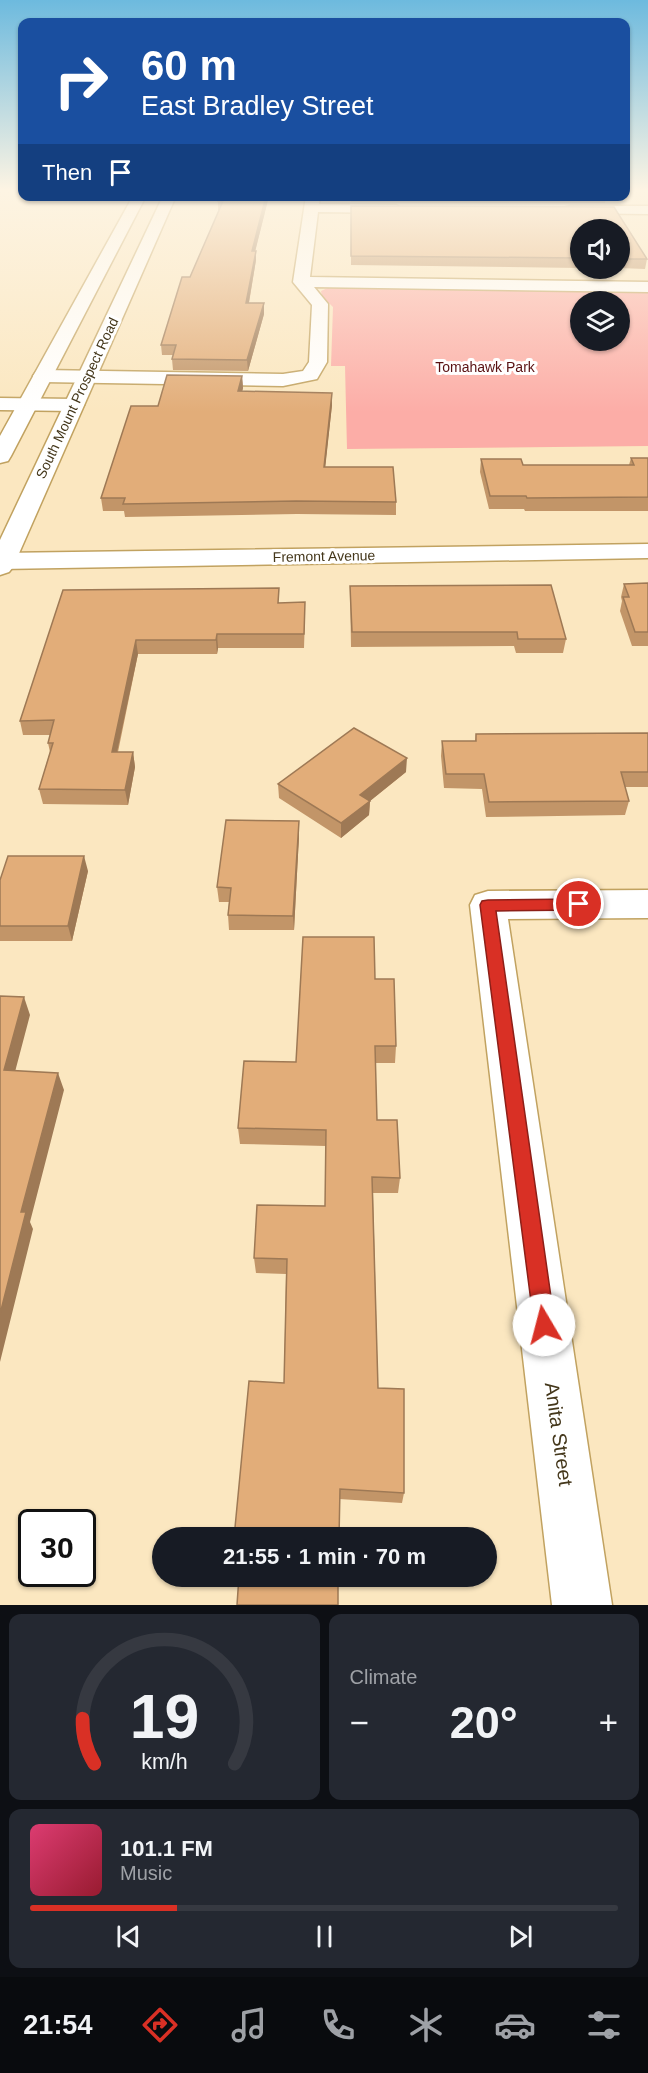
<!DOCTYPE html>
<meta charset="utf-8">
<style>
:root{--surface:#171b24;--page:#242831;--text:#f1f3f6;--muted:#9ea1a6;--line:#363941;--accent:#d93025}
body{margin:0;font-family:Helvetica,sans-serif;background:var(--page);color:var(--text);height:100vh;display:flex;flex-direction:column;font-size:22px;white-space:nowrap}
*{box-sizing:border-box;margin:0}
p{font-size:20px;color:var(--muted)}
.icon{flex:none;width:33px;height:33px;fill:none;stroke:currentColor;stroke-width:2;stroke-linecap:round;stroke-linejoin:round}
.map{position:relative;height:1605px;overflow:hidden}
.side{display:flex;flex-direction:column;gap:9px;padding:9px;background:#0d0f14;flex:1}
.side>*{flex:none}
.hud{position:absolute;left:18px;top:18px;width:612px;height:183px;border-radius:12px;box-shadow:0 2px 4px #0004;background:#1a4fa0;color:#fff;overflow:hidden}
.buttons{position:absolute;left:570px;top:219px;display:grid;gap:12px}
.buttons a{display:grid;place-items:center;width:60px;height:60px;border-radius:50%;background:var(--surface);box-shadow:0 2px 4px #0004;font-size:30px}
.speed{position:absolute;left:18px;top:1509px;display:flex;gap:12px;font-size:30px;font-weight:700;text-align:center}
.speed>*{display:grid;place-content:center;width:78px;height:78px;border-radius:50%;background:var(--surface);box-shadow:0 2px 4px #0004;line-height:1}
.speed .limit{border:3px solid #111;border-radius:9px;background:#fff;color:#111}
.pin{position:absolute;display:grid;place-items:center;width:51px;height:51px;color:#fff;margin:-26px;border:3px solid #fff;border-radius:50%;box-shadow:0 2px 6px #0007}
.me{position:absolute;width:66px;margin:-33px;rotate:352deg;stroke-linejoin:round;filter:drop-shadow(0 0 4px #0008)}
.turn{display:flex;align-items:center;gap:21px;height:126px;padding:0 24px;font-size:27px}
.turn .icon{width:78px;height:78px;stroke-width:2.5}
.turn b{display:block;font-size:42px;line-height:51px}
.then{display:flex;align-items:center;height:57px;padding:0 24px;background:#0003;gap:12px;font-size:22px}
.big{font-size:45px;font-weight:800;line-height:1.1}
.side .tile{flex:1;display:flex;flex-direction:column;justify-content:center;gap:9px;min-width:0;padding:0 21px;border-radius:12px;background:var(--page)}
.side .dial{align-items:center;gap:0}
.dial svg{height:156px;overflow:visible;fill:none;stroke:var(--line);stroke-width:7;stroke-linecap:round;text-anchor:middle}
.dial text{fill:var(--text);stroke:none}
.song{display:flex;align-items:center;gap:18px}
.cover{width:72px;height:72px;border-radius:9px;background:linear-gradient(135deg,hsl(340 70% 55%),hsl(350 70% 35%))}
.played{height:6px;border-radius:3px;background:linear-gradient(90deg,var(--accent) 25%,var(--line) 25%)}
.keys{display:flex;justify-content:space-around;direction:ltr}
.heat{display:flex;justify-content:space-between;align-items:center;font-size:33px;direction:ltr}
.side .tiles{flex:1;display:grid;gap:9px;grid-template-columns:1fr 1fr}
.tile:last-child{grid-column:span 2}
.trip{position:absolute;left:152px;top:1527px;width:345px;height:60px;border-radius:30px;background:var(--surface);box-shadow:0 2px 4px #0004;font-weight:800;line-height:60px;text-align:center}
.dock{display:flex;height:96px;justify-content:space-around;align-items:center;background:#090b0e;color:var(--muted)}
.dock .icon{width:42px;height:42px}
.dock .current{color:var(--accent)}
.dock b{font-size:27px;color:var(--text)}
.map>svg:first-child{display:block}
</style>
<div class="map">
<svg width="648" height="1605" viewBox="0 0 648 1605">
<rect width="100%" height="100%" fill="#fbe7c0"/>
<path fill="#fcada7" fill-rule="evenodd" d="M343 286 648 289V446L347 449 345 366H331L333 307 322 296 321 291 330 287ZM580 302H620V340H580Z"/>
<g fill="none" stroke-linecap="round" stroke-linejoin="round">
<defs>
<path id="minor" d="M306 196H320L319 204 396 205 403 209 396 213 318 212 310 277 648 282V292L314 287 328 304 327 362 317 379 283 386 43 382 36 380 33 376 36 372 43 370 283 374 303 371 309 362 312 305 293 282Z
M571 206H648V214L566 213 564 210 566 207Z
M0 398 74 399 81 401 84 405 81 409 74 411 0 410Z
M648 544V558L0 569V553Z
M648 890V918L508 919 612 1605H552L470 905 475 895 488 891Z"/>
<path id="major" d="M133 196H146L11 456 8 461 0 463V436Z
M163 196H176L13 567 9 572 0 575V540Z"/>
</defs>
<use href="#minor" stroke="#c1a260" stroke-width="3"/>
<use href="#major" stroke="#c1a260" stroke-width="3"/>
<use href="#minor" fill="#fff" fill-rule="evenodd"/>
<use href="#major" fill="#fff" fill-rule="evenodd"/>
</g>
<path fill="#c29568" d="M217 196H269L255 251 256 260 249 303H264V314L248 371 173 370 172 359 173 355H162L161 345 219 210H218V201L219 198H217Z
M351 196H606V197L605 203 351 202Z
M351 206 614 207 647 259 645 269 620 268V230H580V268L351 265Z
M242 376 243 388 242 392 332 405 325 467 396 502V515L297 514 125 517 124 511H103L101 498 158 406Z
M631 458H648V511H525L524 509H489L480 472 481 459 523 465H629Z
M648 583V646H632L620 611 622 601 621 597 624 584Z
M350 586 566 639 563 653H516L514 646 351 647Z
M63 590 305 616 304 648H218L217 654H138L118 752H133L135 767 128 805 43 804 39 789 50 752 48 743 50 735H23L20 721Z
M648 733V787H625L629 801 625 815 486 817 482 789 444 788 441 756 442 741H475L476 734Z
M406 772 370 801 369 815 341 838 279 798 278 784Z
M299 821V836L294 930H229L228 915 229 902H219L217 887Z
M88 871 72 941H0V880Z
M375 979 396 1046 395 1063H375L377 1120 400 1178 398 1193H373L378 1388 404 1493 402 1503 339 1499 284 1383 286 1274 256 1273 254 1258 325 1206 326 1146 240 1144 238 1128 296 1062Z"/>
<path fill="#9e7955" d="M266 196H269L253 260 252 251Z
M256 251V260L247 313 246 303Z
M264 303V314L248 371 247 360Z
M242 376 243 388 239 403 238 391Z
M332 393V405L324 479V467Z
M217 634 218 648 217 654 216 640Z
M136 640 138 654 114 766 112 752Z
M133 752 135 767 128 805 125 790Z
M407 758 406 772 370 801 369 815 341 838V823L360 795Z
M299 821V836L294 930 293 916Z
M84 856 88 871 72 941 68 926Z
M24 997 30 1015 11 1087 4 1070Z
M58 1073 64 1090 30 1222 33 1229 0 1362V1314L21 1212Z"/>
<path fill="#e2ad79" stroke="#9e7955" stroke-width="1.5" d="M220 196H266L252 251H256L246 303H264L247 360 172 359 176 345H161L182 277H190L223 201H218Z
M531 196H606V197Z
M351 206 614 207 647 259H620V230H580V258L351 256Z
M167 375 242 376 238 391 332 393 324 467H393L396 502 296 501 123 504 125 498H101L131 406H158Z
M631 458H648V497L527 498 526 496H490L481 459H521L523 465H634Z
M648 583V632H635L623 597H629L624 584Z
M551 585 566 639H518L517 632H352L350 586Z
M279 588 278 603 305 602 304 634H217L216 640H136L112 752H133L125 790 39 789 53 743H48L54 720 20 721 63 590Z
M354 728 407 758 360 795 370 801 341 823 278 784Z
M648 733V772H621L629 801 489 802 484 774H446L442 741H476V734Z
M226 820 299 821 293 916 228 915 231 888 217 887Z
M8 856H84L68 926H0V880Z
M303 937H374L375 979H394L396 1046H375L377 1120H397L400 1178 372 1177 378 1388 404 1389V1493L340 1489 339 1538H234L249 1381 284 1383 287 1259 254 1258 257 1205 325 1206 326 1130 238 1128 244 1061 296 1062Z
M0 996 24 997 4 1070 58 1073 21 1212H26L0 1314Z
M239 1576H338V1605H237Z"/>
<linearGradient id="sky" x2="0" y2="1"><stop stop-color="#6dbade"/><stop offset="0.46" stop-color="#fdf4e3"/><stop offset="1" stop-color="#fdf4e3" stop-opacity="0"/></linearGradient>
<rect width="648" height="412" fill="url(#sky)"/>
<path fill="#d93025" stroke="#8d1f18" stroke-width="1.5" d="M579 899 585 900 587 904 585 909 579 910 496 911 555 1325 552 1332 544 1335 537 1332 534 1325 480 905 482 901 488 900Z"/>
<g text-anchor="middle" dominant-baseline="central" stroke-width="6" stroke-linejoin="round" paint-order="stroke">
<g font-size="14" fill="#591112" stroke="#fff">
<text x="485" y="367">Tomahawk Park</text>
</g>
<g font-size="14" fill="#44371b" stroke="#fff">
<text transform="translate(77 398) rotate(-65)">South Mount Prospect Road</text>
<text transform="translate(324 556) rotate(-1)">Fremont Avenue</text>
</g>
<g font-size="20" fill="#44371b" stroke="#fff">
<text transform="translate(559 1434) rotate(82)">Anita Street</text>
</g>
</g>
</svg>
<div class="buttons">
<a><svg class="icon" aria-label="sound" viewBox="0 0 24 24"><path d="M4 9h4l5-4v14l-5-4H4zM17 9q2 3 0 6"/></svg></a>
<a><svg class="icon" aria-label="layers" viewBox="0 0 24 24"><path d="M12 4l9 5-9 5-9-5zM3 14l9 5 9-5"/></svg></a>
</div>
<div class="speed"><div class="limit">30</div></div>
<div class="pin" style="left:579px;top:904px;background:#d93025"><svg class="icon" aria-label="arrive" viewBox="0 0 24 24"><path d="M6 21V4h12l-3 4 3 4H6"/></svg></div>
<svg class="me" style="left:544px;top:1325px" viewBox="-20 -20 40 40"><circle r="19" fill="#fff"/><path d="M0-13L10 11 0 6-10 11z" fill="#d93025"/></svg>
<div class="trip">21:55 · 1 min · 70 m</div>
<div class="hud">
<div class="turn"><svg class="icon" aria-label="right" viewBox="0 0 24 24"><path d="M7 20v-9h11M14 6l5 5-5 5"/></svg><div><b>60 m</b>East Bradley Street</div></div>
<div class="then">Then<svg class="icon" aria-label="arrive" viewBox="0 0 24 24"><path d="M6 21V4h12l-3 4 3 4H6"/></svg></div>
</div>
</div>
<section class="side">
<div class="tiles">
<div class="tile dial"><svg viewBox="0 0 100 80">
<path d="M14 69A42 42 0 1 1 86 69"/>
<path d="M14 69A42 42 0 0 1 8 46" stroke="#d93025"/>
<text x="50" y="56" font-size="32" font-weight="700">19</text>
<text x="50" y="72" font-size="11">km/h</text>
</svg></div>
<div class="tile"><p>Climate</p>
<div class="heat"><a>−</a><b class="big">20°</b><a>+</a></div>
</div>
<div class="tile">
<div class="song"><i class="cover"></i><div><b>101.1 FM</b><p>Music</p></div></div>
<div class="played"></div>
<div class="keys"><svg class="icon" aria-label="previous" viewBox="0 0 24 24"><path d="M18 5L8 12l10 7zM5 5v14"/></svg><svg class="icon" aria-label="pause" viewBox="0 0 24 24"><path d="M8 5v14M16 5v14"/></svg><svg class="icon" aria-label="next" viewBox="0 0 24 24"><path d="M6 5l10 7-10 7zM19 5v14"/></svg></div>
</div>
</div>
</section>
<nav class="dock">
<b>21:54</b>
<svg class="icon current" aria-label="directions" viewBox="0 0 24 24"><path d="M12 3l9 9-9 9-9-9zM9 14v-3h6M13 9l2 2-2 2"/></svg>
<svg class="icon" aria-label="music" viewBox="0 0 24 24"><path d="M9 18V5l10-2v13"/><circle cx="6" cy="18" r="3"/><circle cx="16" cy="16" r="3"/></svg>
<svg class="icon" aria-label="phone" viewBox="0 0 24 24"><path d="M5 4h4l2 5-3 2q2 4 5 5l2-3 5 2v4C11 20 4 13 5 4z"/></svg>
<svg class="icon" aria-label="climate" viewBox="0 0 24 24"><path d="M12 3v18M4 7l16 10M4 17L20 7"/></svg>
<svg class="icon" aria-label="car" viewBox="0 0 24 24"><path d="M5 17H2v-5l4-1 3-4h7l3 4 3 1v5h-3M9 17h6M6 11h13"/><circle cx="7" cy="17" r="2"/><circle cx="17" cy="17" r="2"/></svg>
<svg class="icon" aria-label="filters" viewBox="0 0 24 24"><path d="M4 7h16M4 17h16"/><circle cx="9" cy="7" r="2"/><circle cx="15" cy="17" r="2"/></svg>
</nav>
